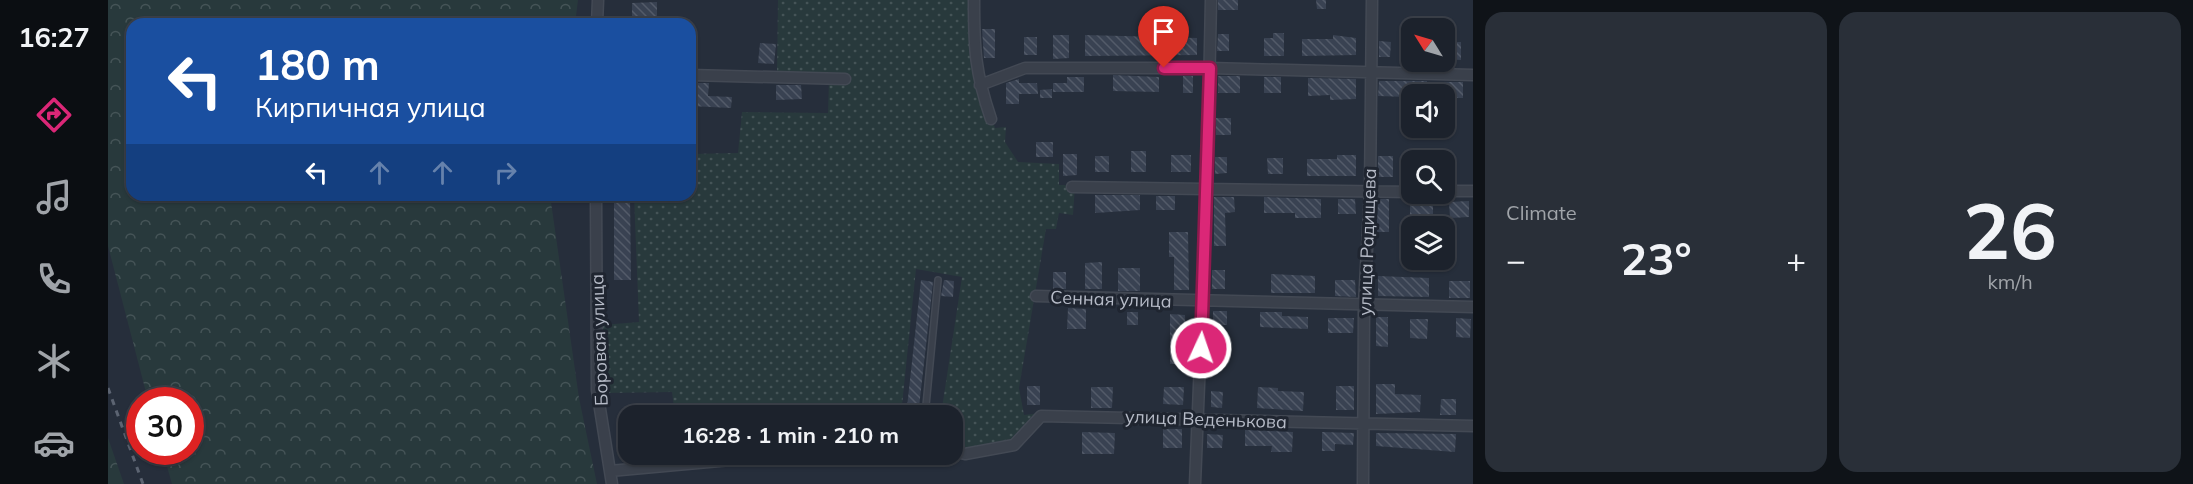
<!DOCTYPE html>
<meta charset="utf-8">
<style>
:root{--surface:#1c222c;--page:#292f38;--text:#f1f3f6;--muted:#a0a4a9;--line:#3a3f48;--accent:#db2777}
body{margin:0;font-family:Mulish,sans-serif;background:var(--page);color:var(--text);height:100vh;display:flex;flex-direction:column;font-size:22px;white-space:nowrap}
*{box-sizing:border-box;margin:0}
p{font-size:20px;color:var(--muted)}
.icon{flex:none;width:33px;height:33px;fill:none;stroke:currentColor;stroke-width:2;stroke-linecap:round;stroke-linejoin:round}
.map{position:relative;flex:1;overflow:hidden}
.drawer{display:flex;flex-direction:column;gap:12px;padding:12px;background:#0f1318;width:720px}
.drawer>*{flex:none}
.banner{position:absolute;left:18px;top:18px;width:570px;height:183px;border-radius:18px;box-shadow:0 2px 4px #0004,0 0 0 2px var(--line);background:#1a4fa0;color:#fff;overflow:hidden}
.needle{width:39px;rotate:307deg}
.buttons{position:absolute;left:1293px;top:18px;display:grid;gap:12px}
.buttons a{display:grid;place-items:center;width:54px;height:54px;border-radius:12px;background:var(--surface);box-shadow:0 2px 4px #0004,0 0 0 2px var(--line);font-size:30px}
.speed{position:absolute;left:18px;top:387px;display:flex;gap:12px;font-size:30px;font-weight:700;text-align:center}
.speed>*{display:grid;place-content:center;width:78px;height:78px;border-radius:50%;background:var(--surface);box-shadow:0 2px 4px #0004,0 0 0 2px var(--line);line-height:1}
.speed .limit{border:9px solid #d22;background:#fff;color:#111}
.pin{position:absolute;display:grid;place-items:center;width:51px;height:51px;color:#fff;margin:-62px -26px;border-radius:50% 50% 50% 0;rotate:-45deg;box-shadow:0 0 6px #0007}
.pin .icon{rotate:45deg}
.me{position:absolute;width:66px;margin:-33px;rotate:3deg;stroke-linejoin:round;filter:drop-shadow(0 0 4px #0008)}
.turn{display:flex;align-items:center;gap:21px;height:126px;padding:0 30px;font-size:27px}
.turn .icon{width:78px;height:78px;stroke-width:2.5}
.turn b{display:block;font-size:42px;line-height:51px}
.lanes{display:flex;align-items:center;height:57px;padding:0 30px;background:#0003;justify-content:center;gap:30px;direction:ltr}
.lanes .off{opacity:.35}
.big{font-size:45px;font-weight:700;line-height:1.1}
.drawer .widget{flex:1;display:flex;flex-direction:column;justify-content:center;gap:9px;min-width:0;padding:0 21px;border-radius:18px;background:var(--page)}
.drawer .dial{align-items:center;gap:0}
.dial b{font-size:78px;line-height:1}
.heat{display:flex;justify-content:space-between;align-items:center;font-size:33px;direction:ltr}
.drawer .tiles{flex:1;display:grid;gap:12px;grid-template-columns:repeat(2,1fr)}
.trip{position:absolute;left:510px;top:405px;width:345px;height:60px;border-radius:18px;background:var(--surface);box-shadow:0 2px 4px #0004,0 0 0 2px var(--line);font-weight:700;line-height:60px;text-align:center}
main{display:flex;flex:1;min-height:0}
.tabs{display:flex;flex-direction:column;width:108px;justify-content:space-around;align-items:center;background:#0b0e12;color:var(--muted)}
.tabs .icon{width:42px;height:42px}
.tabs .selected{color:var(--accent)}
.tabs b{font-size:27px;color:var(--text)}
.map>svg:first-child{display:block}
</style>
<main>
<nav class="tabs">
<b>16:27</b>
<svg class="icon selected" aria-label="directions" viewBox="0 0 24 24"><path d="M12 3l9 9-9 9-9-9zM9 14v-3h6M13 9l2 2-2 2"/></svg>
<svg class="icon" aria-label="music" viewBox="0 0 24 24"><path d="M9 18V5l10-2v13"/><circle cx="6" cy="18" r="3"/><circle cx="16" cy="16" r="3"/></svg>
<svg class="icon" aria-label="phone" viewBox="0 0 24 24"><path d="M5 4h4l2 5-3 2q2 4 5 5l2-3 5 2v4C11 20 4 13 5 4z"/></svg>
<svg class="icon" aria-label="climate" viewBox="0 0 24 24"><path d="M12 3v18M4 7l16 10M4 17L20 7"/></svg>
<svg class="icon" aria-label="car" viewBox="0 0 24 24"><path d="M5 17H2v-5l4-1 3-4h7l3 4 3 1v5h-3M9 17h6M6 11h13"/><circle cx="7" cy="17" r="2"/><circle cx="17" cy="17" r="2"/></svg>
</nav>
<div class="map">
<svg width="1365" height="484" viewBox="0 0 1365 484">
<defs>
<pattern id="grass-dots" width="8" height="8" patternUnits="userSpaceOnUse" patternTransform="scale(1.5)"><rect width="8" height="8" fill="#28393c"/><path d="M2 2h.1M6 6h.1" fill="none" stroke="#455457" stroke-width="1.8" stroke-linecap="round"/></pattern>
<pattern id="forest-crowns" width="20" height="18" patternUnits="userSpaceOnUse" patternTransform="scale(1.5)"><rect width="20" height="18" fill="#28393c"/><path d="M2 6a3 3 0 1 1 6 0M12 15a3 3 0 1 1 6 0" fill="none" stroke="#455457"/></pattern>
<pattern id="building-back-hatch" width="6" height="6" patternUnits="userSpaceOnUse" patternTransform="scale(1.5)"><rect width="6" height="6" fill="#394252"/><path d="M-1 5l2 2M0 0l6 6M5-1l2 2" fill="none" stroke="#535b69"/></pattern>
</defs>
<rect width="100%" height="100%" fill="#262e3b"/>
<path fill="url(#grass-dots)" d="M670 0H864L863 54 887 128 898 127 897 142 910 162 951 164V185H967L965 215 951 213 948 229H938L911 388 916 415 933 413 904 443 859 451 845 448 844 408H834L854 277 808 269 793 415H567L564 392 496 393 494 325 531 322 526 195H582V154L630 153 634 112 720 113 721 80 669 74Z"/>
<path fill="url(#forest-crowns)" d="M0 0H470L467 24H24V195H442L471 398 489 484H64L55 452H82V400H40L0 246Z
M0 438 16 484H0Z"/>
<path fill="url(#building-back-hatch)" d="M1110 0H1130V10H1110Z
M1208 0H1218V9H1209Z
M549 2V16L524 17V3Z
M874 29H887V58H876Z
M1165 33H1176V56H1156V38H1165Z
M1110 34H1121V51H1109Z
M945 35H961V58L945 59Z
M977 35 1089 38V55L977 56Z
M1225 35 1248 38V55L1194 56V39H1225Z
M916 37H929V55H916Z
M1271 41 1283 42 1282 57H1271Z
M1337 42H1353V60L1337 59Z
M652 43 668 44 666 64 650 63Z
M1005 75 1051 77V92L1005 91Z
M1075 76H1085V93H1075Z
M1110 76H1132V93H1110Z
M959 77H976V92H945V83H959Z
M1156 77H1173V93H1156Z
M1200 78 1248 79V99L1222 100V95L1200 96Z
M911 79V83H929L930 94H911V104H898V83Z
M1271 81H1319V93H1300V97L1270 96Z
M1335 82H1355V98H1336Z
M583 83H601L600 96 624 97 623 108 582 106Z
M668 85H693L694 99 668 100Z
M944 89V98H932V90Z
M1108 118H1123V135H1108Z
M928 142H945V157H928Z
M1023 151H1038V172H1023Z
M955 154H969V175L955 176Z
M1063 155H1083V172H1063Z
M1229 155H1248V176H1199V159H1229Z
M987 156H1001V172H987Z
M1270 156H1285V177H1270Z
M1107 157H1119V173L1107 174Z
M1159 158H1175V174H1160Z
M1336 161H1348L1347 179H1336Z
M506 195H522L523 280H506Z
M987 195H1032V210L987 213Z
M1048 196H1067V210H1048Z
M1106 197H1126L1127 212 1117 213 1118 246H1106Z
M1156 197 1213 199V218H1187V213H1156Z
M1230 199H1247L1248 214H1230Z
M1269 199H1281V232H1269Z
M1361 201V217L1342 218 1341 202Z
M1302 202H1325V219H1302Z
M1061 232H1080L1081 290H1066V257H1061Z
M994 262V289H977V263Z
M1010 268H1032V291H1010Z
M1104 270H1117V289H1104Z
M945 272H958V289H945Z
M1163 274 1207 276V293H1163Z
M1270 276 1321 278V297L1270 296Z
M813 280 825 282 823 301 810 416H798Z
M836 280 846 281 845 297 833 296Z
M1227 280H1247L1248 297 1227 296Z
M1341 281H1362V298H1341Z
M960 308 978 309V329H959Z
M1105 311H1119V325H1105Z
M1019 312H1030V325H1019Z
M1152 312H1174V316L1200 317V329L1152 327Z
M1062 314 1077 315 1079 364H1062Z
M1268 317H1280V347L1268 346Z
M1220 318H1246L1245 333H1220Z
M1348 318 1363 319 1362 338 1348 337Z
M1302 319H1320L1319 339 1302 338Z
M1107 349H1121L1120 363H1107Z
M1268 384H1287V394L1313 395 1312 412 1268 414Z
M919 386H932V405H919Z
M1228 386H1246V410H1228Z
M983 387H1005L1004 408H983Z
M1056 387H1076L1075 405 1055 404Z
M1150 387 1170 388V391L1196 392 1195 411 1149 408Z
M1103 391 1115 392 1114 408 1103 407Z
M1333 399H1348V415H1332Z
M1055 429H1074V448H1055Z
M1137 430 1185 432 1184 452H1163L1164 446H1137Z
M974 432 1007 433 1006 454H974Z
M1214 432 1246 433 1245 445 1227 444V451H1214Z
M1268 433 1348 434 1347 452 1268 446Z
M1099 434 1115 435 1114 448H1099Z"/>
<g fill="none" stroke-linecap="round" stroke-linejoin="round">
<defs>
<path id="service" d="M817 416 830 280"/>
<path id="minor" d="M866 0C866 49 867 72 883 119
M489 24 490 0
M582 75 737 79
M872 85 917 68H1102L1365 75
M964 187 1304 192
M1336 191H1365
M488 195 489 390 504 484
M928 296 1365 307
M844 451 857 454 906 445 933 416 1365 426
M502 471 690 454
M1087 484 1099 187 1103 0
M1255 484 1256 305 1262 192 1264 0"/>
</defs>
<use href="#service" stroke="#434954" stroke-width="8"/>
<use href="#minor" stroke="#434954" stroke-width="13"/>
<use href="#service" stroke="#3a404b" stroke-width="5"/>
<use href="#minor" stroke="#3a404b" stroke-width="10"/>
<path stroke="#5c6472" stroke-width="3" stroke-dasharray="6 6" stroke-linecap="butt" d="M0 388 35 484"/>
</g>
<g fill="none" stroke-linecap="round" stroke-linejoin="round">
<defs>
<path id="route" d="M1056 68H1102L1093 348"/>
</defs>
<use href="#route" stroke="#8e194d" stroke-width="15"/>
<use href="#route" stroke="#db2777" stroke-width="10"/>
</g>
<g text-anchor="middle" dominant-baseline="central" stroke-width="6" stroke-linejoin="round" paint-order="stroke">
<g font-size="18" fill="#b6bbc7" stroke="#1f2530">
<text transform="translate(1259 242) rotate(-88)">улица Радищева</text>
<text transform="translate(1003 299) rotate(2)">Сенная улица</text>
<text transform="translate(491 340) rotate(-92)">Боровая улица</text>
<text transform="translate(1098 419) rotate(2)">улица Веденькова</text>
</g>
</g>
</svg>
<div class="buttons">
<a><svg class="needle" viewBox="-14 -14 28 28"><path d="M0-13l5 13h-10z" fill="#e53935"/><path d="M0 13l5-13h-10z" fill="#a0a4a9"/></svg></a>
<a><svg class="icon" aria-label="sound" viewBox="0 0 24 24"><path d="M4 9h4l5-4v14l-5-4H4zM17 9q2 3 0 6"/></svg></a>
<a><svg class="icon" aria-label="search" viewBox="0 0 24 24"><circle cx="10" cy="10" r="6"/><path d="M15 15l6 6"/></svg></a>
<a><svg class="icon" aria-label="layers" viewBox="0 0 24 24"><path d="M12 4l9 5-9 5-9-5zM3 14l9 5 9-5"/></svg></a>
</div>
<div class="speed"><div class="limit">30</div></div>
<div class="pin" style="left:1056px;top:68px;background:#d93025"><svg class="icon" aria-label="arrive" viewBox="0 0 24 24"><path d="M6 21V4h12l-3 4 3 4H6"/></svg></div>
<svg class="me" style="left:1093px;top:348px" viewBox="-20 -20 40 40"><circle r="17" fill="#db2777" stroke="#fff" stroke-width="3"/><path d="M0-11L8 9 0 5-8 9z" fill="#fff"/></svg>
<div class="trip">16:28 · 1 min · 210 m</div>
<div class="banner">
<div class="turn"><svg class="icon" aria-label="left" viewBox="0 0 24 24"><path d="M17 20v-9H6M10 6l-5 5 5 5"/></svg><div><b>180 m</b>Кирпичная улица</div></div>
<div class="lanes"><svg class="icon" aria-label="left" viewBox="0 0 24 24"><path d="M17 20v-9H6M10 6l-5 5 5 5"/></svg><svg class="icon off" aria-label="ahead" viewBox="0 0 24 24"><path d="M12 20V5M6 11l6-6 6 6"/></svg><svg class="icon off" aria-label="ahead" viewBox="0 0 24 24"><path d="M12 20V5M6 11l6-6 6 6"/></svg><svg class="icon off" aria-label="right" viewBox="0 0 24 24"><path d="M7 20v-9h11M14 6l5 5-5 5"/></svg></div>
</div>
</div>
<section class="drawer">
<div class="tiles">
<div class="widget"><p>Climate</p>
<div class="heat"><a>−</a><b class="big">23°</b><a>+</a></div>
</div>
<div class="widget dial"><b>26</b><p>km/h</p></div>
</div>
</section>
</main>
